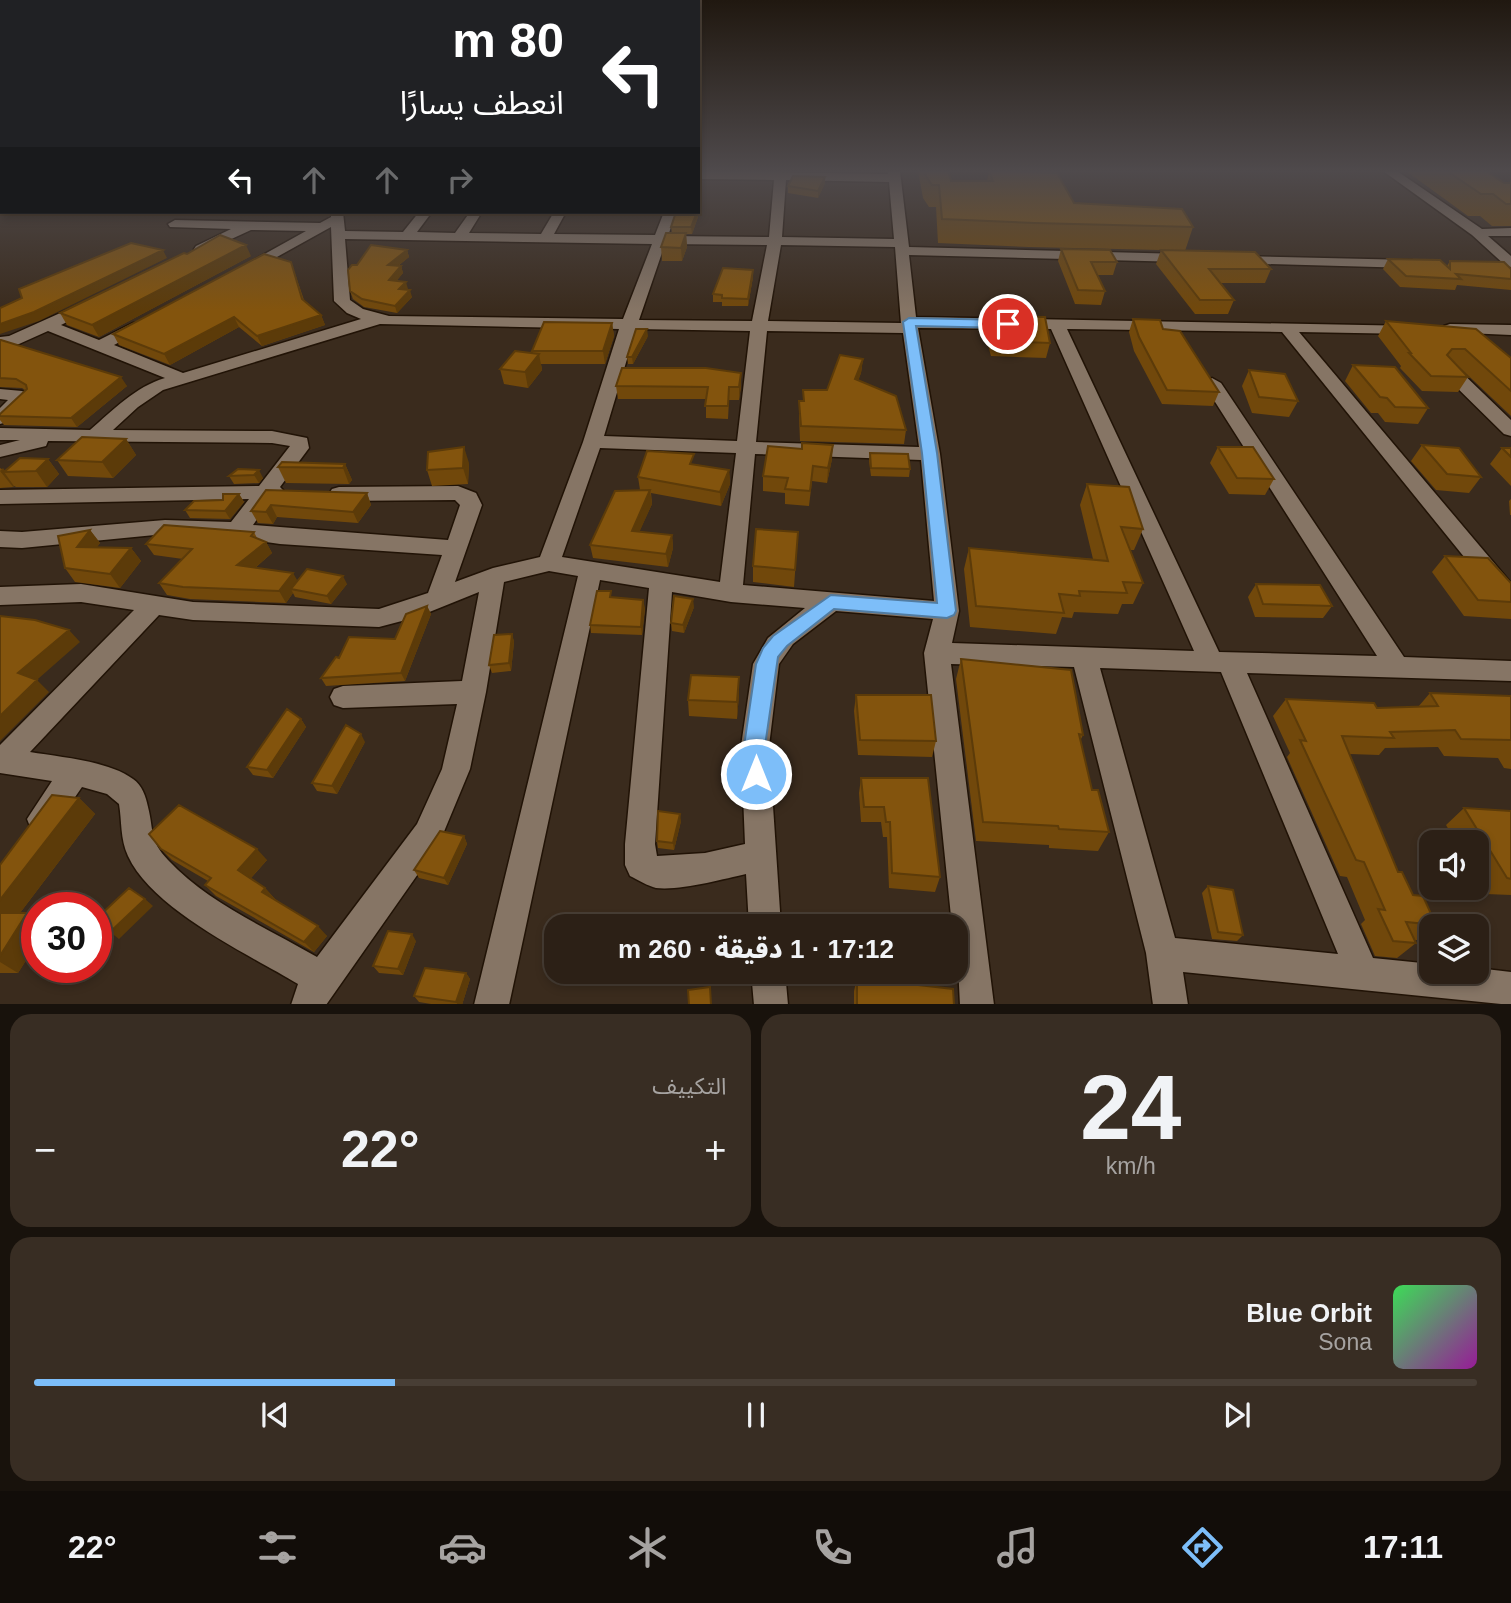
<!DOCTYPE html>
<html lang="ar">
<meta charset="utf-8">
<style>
:root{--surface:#2c2016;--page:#382d23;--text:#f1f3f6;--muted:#a6a3a1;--line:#483e35;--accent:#7dbef9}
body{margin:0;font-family:Arial,"Noto Sans Arabic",sans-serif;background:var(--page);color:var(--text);direction:rtl;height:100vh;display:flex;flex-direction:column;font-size:26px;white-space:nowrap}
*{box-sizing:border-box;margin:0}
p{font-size:23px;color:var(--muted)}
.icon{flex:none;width:38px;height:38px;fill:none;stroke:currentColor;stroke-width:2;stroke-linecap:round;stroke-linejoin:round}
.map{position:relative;height:1004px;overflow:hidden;direction:ltr}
.side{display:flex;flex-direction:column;gap:10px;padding:10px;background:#18120c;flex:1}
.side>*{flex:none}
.guide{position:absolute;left:0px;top:0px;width:700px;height:214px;box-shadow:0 4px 10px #0003,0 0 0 2px var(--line);direction:rtl;background:#202124;color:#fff;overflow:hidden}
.fabs{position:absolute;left:1419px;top:830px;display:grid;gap:14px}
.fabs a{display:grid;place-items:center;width:70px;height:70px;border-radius:14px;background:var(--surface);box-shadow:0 4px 10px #0003,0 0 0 2px var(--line);font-size:35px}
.speed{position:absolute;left:21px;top:892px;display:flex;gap:14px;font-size:35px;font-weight:700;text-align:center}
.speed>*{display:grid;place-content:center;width:91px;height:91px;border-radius:50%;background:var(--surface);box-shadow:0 4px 10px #0003,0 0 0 2px var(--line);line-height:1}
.speed .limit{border:10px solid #d22;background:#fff;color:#111}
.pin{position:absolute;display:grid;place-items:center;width:60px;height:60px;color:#fff;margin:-30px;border:4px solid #fff;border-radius:50%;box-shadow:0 2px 7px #0007}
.me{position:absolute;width:77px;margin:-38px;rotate:0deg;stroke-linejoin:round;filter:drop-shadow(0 0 5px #0008)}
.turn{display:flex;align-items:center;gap:24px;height:147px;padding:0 21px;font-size:32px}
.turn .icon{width:91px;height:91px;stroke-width:2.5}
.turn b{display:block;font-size:49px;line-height:60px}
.lanes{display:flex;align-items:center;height:66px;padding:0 21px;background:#0003;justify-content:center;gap:35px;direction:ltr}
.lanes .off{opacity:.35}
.big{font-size:52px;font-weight:800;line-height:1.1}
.side .tile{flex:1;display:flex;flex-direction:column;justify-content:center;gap:10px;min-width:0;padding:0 24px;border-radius:21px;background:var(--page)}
.side .dial{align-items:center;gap:0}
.dial b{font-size:91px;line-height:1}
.song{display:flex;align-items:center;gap:21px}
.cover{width:84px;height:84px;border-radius:10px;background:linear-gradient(135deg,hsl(130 70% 55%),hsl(300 70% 35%))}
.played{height:7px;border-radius:4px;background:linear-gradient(90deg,var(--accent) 25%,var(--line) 25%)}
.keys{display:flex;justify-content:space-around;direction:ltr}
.heat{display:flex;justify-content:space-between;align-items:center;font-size:38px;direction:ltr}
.side .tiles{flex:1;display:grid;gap:10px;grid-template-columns:1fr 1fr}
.tile:last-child{grid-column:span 2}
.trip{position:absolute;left:544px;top:914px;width:424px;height:70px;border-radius:21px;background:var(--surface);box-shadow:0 4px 10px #0003,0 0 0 2px var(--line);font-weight:800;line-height:70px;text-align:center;direction:rtl}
.tabs{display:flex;height:112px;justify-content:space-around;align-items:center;background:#120d09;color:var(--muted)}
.tabs .icon{width:49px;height:49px}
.tabs .on{color:var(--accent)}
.tabs b{font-size:32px;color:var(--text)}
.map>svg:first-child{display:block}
</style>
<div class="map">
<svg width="1511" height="1005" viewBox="0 0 1511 1005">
<rect width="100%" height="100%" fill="#3a2b1d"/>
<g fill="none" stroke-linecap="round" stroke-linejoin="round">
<defs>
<path id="street" d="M698 171 888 174V171H900L909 247 1184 254 1191 258 1184 262 909 255 916 317 1417 326 1419 329 1417 332 1411 334 1299 332 1511 583V608L1503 605 1282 332 1067 329 1219 652 1377 656 1203 383 1212 378 1221 383 1404 657 1511 661V681L1247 673 1373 958 1432 964V971H1477V968L1511 972V1005L1183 972 1188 1005H1153L1146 953 1074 667 951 664 994 1005H960L956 926H952L924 653 933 619 836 611 793 644 779 664 769 746 781 926H749L746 874C723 879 680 891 656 888 648 886 638 880 630 876L625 865V844L649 588 600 580 509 1005H474L578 576 549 571 504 582 486 692 470 769 443 834 439 844 326 1005H291L298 984C248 954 153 910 128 856 120 839 122 821 119 804L107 794 82 787 53 829 42 833 31 829 27 819 52 781 0 773V745L134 610 81 602 0 605V587L81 584 193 602 379 609 428 593 442 555 280 544 237 538 165 534 22 548 0 547V531L22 532 165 520 231 522 249 499 0 504V490L259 486 290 446 272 443 48 441 46 446 0 457V445L20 440H0V428L90 430C113 410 135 387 165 378L48 331 19 344 0 347V337L9 336 87 301 95 306 93 309 61 325 99 340 133 323H145L147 326 145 329 114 345 183 373 361 319 347 313 334 301 331 227 248 273 243 272 241 269 243 266 306 231 251 230 201 253 194 249 196 246 231 229 170 227 168 224 175 220 320 223 331 217V212H343L345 231 403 232 419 212H432L417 232 455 233 470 212H482L469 233 541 234 554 212H566L554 234 655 235 664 212H676L668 236 769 237 774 180 698 179ZM786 180 889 182 894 239 782 237ZM345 239 652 244 623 319 389 316 363 309 350 300ZM665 244 767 245 752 321 639 320ZM781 245 895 247 901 323 768 321ZM380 324 619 329 583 442 540 557 493 568 455 582 482 505 476 493 458 486 339 487 332 489 329 494 332 499 339 501 455 500 460 505 448 540 253 525 271 500 283 498 286 493 280 487 309 448 307 438 272 431 113 430 138 407 163 390ZM918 328 1051 329 1194 651 952 643 959 611 940 454ZM636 329 750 331 737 441 604 436ZM767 331 903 333 919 447 756 442ZM600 448 736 453 720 582 562 557ZM755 454 921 460 934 601 743 585ZM479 592 462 681 343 686 334 689 330 697 334 705 343 708 457 704 442 769 417 824 317 957C267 928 208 903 168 860 149 840 154 831 148 807 146 797 142 785 133 779 109 761 60 757 30 752L159 615 193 620 379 627 417 617ZM672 592 731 602 805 608 768 638 753 664 741 746 745 844 705 853 657 856 655 844ZM1100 668 1221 672 1338 954 1175 938Z
M1383 171H1397L1482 229 1511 228V236H1488L1511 256V267L1506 266 1472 235Z
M1234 256 1412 260 1419 264 1412 268 1229 263 1227 260Z
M1450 324 1511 325V335L1444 332 1442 329 1444 326Z
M1449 365 1455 366 1511 420V436L1504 434 1443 374 1440 370 1443 366Z
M0 389 22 391 31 396 7 422 0 424V408L8 400 0 399Z
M751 971H785L788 1005H754Z"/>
</defs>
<use href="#street" stroke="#211306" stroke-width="3"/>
<use href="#street" fill="#867565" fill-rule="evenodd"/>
</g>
<path fill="#71480b" d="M918 171H948L951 181H987L989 171 1074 203 1193 227 1185 251 1271 269 1265 283H1221L1234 300 1228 314H1195L1156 264 1161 250 1029 247 938 243 936 207H929L923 198Z
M1406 171H1486L1504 183H1511V226H1492L1480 216H1468Z
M825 183 818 198 788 193V186Z
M567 212H597V213H568Z
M698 217 692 234H686L687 247 682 261H662L661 247 672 233 671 227Z
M1061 249 1117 262 1113 275H1097L1105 291 1101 305 1075 304 1058 261Z
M407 250 409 257 398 266H401L403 273 396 281 408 289 407 290 412 297 397 313 364 307 353 299 350 291 357 265Z
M187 254 251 256 99 337 67 325 60 313Z
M1388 259 1447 266 1450 261 1511 269V290L1457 285 1455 290 1400 287 1383 269Z
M291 262 304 300 321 315 325 325 262 346 239 327 170 365 119 345 113 334Z
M753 277 748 306H722V302H713V294Z
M987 316 1050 343 1046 358 991 356 984 331Z
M1133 319 1163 329 1219 392 1213 406 1162 404 1134 351 1129 332Z
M1386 321 1511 358V416L1455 363H1454L1468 377 1458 392 1422 391 1400 368 1401 366 1378 336Z
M612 323 614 336 605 364H541L542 370 528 388 504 384 500 369 533 354 532 351Z
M648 336 633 364H628L627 357Z
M0 340 127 386 77 427 4 425 0 420V414L25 390 22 388 0 387Z
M863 359 861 373 858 380 906 430 904 444 800 441 799 415V401H803V390H827Z
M1353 365 1428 408 1418 424 1385 422 1378 413H1371L1345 381Z
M1249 370 1298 401 1289 417 1252 413 1242 386Z
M616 386H741L739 400H729L728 419 706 418V399H618Z
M126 439 136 455 113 478 68 476 57 460Z
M802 443 832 459 827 483 812 481 809 506 785 504V493L763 491V476L802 449Z
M1422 445 1481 477 1469 493 1436 490 1411 461Z
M1218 447 1274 479 1265 495 1229 494 1210 463Z
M1502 448H1511V486L1490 464Z
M870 453 910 469 909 477 871 476 869 461Z
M48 459 59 474 47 487H16L14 486 13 487 0 488V468L5 471Z
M469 463 468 484 432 486 427 470Z
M345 464 352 480 349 484 286 483 278 467Z
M694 464 729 470 730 484 721 506 651 493 652 504 639 532 672 535 673 548 668 567 593 558 590 545 640 490 638 477Z
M238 469 263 478 259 483 234 484 229 476Z
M1087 484 1143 529 1134 550H1130L1143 583 1133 604H1122L1118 614 1074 612 1072 618 1062 617 1056 634 970 627 964 569 969 548 1093 559 1080 505Z
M266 490 367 493 371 505 358 523 277 517 273 524 258 523 251 511Z
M239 494 244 502 230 519 190 518 185 510 223 500Z
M1511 499V515H1510L1509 501Z
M90 530 100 543 97 547 131 548 141 561 120 588 75 582 65 568Z
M254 532 257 538 266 542 272 553 255 568 297 581 347 584 331 604 295 597 293 593 286 603 190 599 167 595 159 583 183 559 154 555 146 544Z
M798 532 794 587 753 582V566Z
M1445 556 1511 583V619L1464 616 1432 572Z
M1256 584 1332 606 1323 618 1255 617 1248 597Z
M612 598 645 608 642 635 591 633 590 625Z
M427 606 431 614 405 681 326 686 321 678 339 658 395 639Z
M694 607 684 633 672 631 671 623Z
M512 634 514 642 511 671 492 673 489 665Z
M961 659 1083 735 1080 741 1092 790 1109 832 1098 851 1049 848V845L976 841 956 679Z
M1430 693 1511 696V769L1504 768 1498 758 1444 756 1438 747 1385 748 1379 755 1350 754 1398 872 1413 895 1436 926H1432V929L1417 940H1414L1416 943 1397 958 1375 956 1361 924 1365 920 1347 877 1340 876 1287 757 1290 753 1273 716 1286 699 1377 708 1418 707Z
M739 694 737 719 689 716 688 700Z
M856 695 936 741 932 757 858 755 854 711Z
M301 719 306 727 273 778 253 775 247 767Z
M365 742 337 794 317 791 312 783Z
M861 778 940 877 935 892 889 888 887 837H883L881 822H861L859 793Z
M79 798 95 814 20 913 37 920V943L18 973H0V865Z
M1464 808 1511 811V895L1486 894 1477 878V842H1456L1446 825Z
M681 821 674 850 658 848 657 841Z
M464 836 467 844 448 885 419 878 414 870Z
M161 849 267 860 251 878 265 888 275 899 327 936 314 952 216 896 205 885 208 881 172 860Z
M1208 886 1243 935 1237 941 1212 939 1202 893Z
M416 941 403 975 379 973 373 966Z
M466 973 470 979 462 1005H437L419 1002 414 996Z
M857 978 954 1005H854V991Z"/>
<path fill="#5c3b09" d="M825 177V183L818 198V191Z
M697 212 698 217 692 234 691 227Z
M686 233 687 247 682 261 681 248Z
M246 245 251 256 99 337 92 325Z
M163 250 167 258 39 321 0 334V324Z
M407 250 409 257 390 272 388 265Z
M401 266 403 273 391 288 389 280Z
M753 270V277L748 306V299Z
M406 282 408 289 401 297 399 289Z
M410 290 412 297 397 313 395 306Z
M321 315 325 325 262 346 257 336Z
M234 317 239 327 170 365 164 354Z
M612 323 614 336 605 364 603 351Z
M647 329 648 336 633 364 632 357Z
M539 354 542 370 528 388 525 372Z
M863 359 861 373 854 393 855 379Z
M741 373V386L739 400V387Z
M121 377 127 386 77 427 71 418Z
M126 439 136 455 113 478 102 462Z
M833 445 832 459 827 483 828 468Z
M464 447 469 463 468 484 463 468Z
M48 459 59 474 47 487 36 471Z
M345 464 352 480 349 484 343 468Z
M3 468 6 472H4L14 486 13 487 0 471Z
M259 470 263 478 259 483 254 475Z
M729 470 730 484 721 506 720 492Z
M650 490 652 504 634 544 632 531Z
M367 493 371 505 358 523 353 512Z
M239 494 244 502 230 519 225 511Z
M271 505 277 517 273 524 266 512Z
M90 530 100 543 87 560 77 547Z
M672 535 673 548 668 567 666 554Z
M266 542 272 553 244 577 237 565Z
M131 548 141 561 120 588 110 574Z
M293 573 300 585 291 589 293 593 286 603 279 591Z
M343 576 347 584 331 604 327 596Z
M693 599 694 607 684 633 683 625Z
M643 600 645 608 642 635 641 627Z
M427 606 431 614 405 681 401 673Z
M69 630 80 642 30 686 18 673Z
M512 634 514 642 511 671 509 663Z
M739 677V694L737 719V702Z
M37 680 49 692 0 741V716Z
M301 719 306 727 273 778 267 770Z
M361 734 365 742 337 794 332 786Z
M79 798 95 814 10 926 0 919V900Z
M680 814 681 821 674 850 673 843Z
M464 836 467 844 448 885 444 878Z
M257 849 267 860 248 881 238 870Z
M265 888 275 899 262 892Z
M145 899 153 906 119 939 110 932Z
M27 913 37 920V943L18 973 0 962V956Z
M318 926 327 936 314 952 304 942Z
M412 934 416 941 403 975 398 969Z
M466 973 470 979 462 1005H458L456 1002Z"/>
<path fill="#83540d" stroke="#5c3b09" stroke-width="2" d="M925 171H948L951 181H993L989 171 1057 173 1074 203 1182 209 1193 227 1034 223 942 219 939 185H932L926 176Z
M1447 171H1486L1504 183H1511V204H1506L1493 194H1481Z
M793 176 825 177 818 191 788 186Z
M676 212H697L691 227H671Z
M666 233H686L681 248 661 247Z
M220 235 246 245 92 325 60 313 184 253 187 254Z
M131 243 163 250 34 312 0 324V308L22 298 19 289Z
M371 245 407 250 388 265 401 266 389 280 406 282 399 289 410 290 395 306 362 299 350 291 348 270 352 265H357Z
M1061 249 1110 250 1117 262H1091L1105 291 1078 290Z
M1161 250 1255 252 1271 269H1209L1234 300H1200Z
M264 254 291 262 302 299 321 315 257 336 234 317 164 354 113 334Z
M1388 259 1440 260 1450 269V261L1504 262 1511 269V279L1456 274 1461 279 1406 276Z
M723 268 753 270 748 299 722 298V295L713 294Z
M987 316 1045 317 1050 343 994 341Z
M1133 319 1160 320 1163 329 1180 331 1219 392 1167 390 1139 337Z
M1386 321 1476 329 1511 358V391L1465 349H1452L1447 355 1468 377 1431 376 1409 353H1411Z
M544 322 612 323 603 351H532Z
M636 329H647L632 357H627Z
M0 340H1L121 377 71 418 0 416V414L27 389 26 385 16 379 0 378Z
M515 351 539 354 525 372 500 369Z
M840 355 863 359 855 379 896 396 906 430 801 426 799 401H804L803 390H827Z
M1353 365 1395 367 1428 408 1395 407 1387 398 1380 397Z
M622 368H706L741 373 739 387H729L728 406H705L708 387 616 386Z
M1249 370 1285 374 1298 401 1259 397Z
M82 437 126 439 102 462 57 460Z
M802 443 833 445 828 468 813 466 810 491 785 489 788 478 763 476 768 446 802 449Z
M1422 445 1459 448 1481 477 1447 474Z
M464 447 463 468 427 470 428 452Z
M1218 447H1253L1274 479 1237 478Z
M1502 448H1511V457Z
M647 451 694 454 690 464 729 470 720 492 638 477Z
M870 453 908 454 910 469 871 468Z
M20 458 48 459 36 471 4 472Z
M282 462 345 464 343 468 278 467Z
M238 469 259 470 254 475 229 476Z
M1087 484 1129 487 1143 529 1121 527 1143 583 1123 582 1127 593 1079 591 1080 596 1059 594 1064 613 976 606 969 548 1108 561Z
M266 490 367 493 353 512 271 505 266 512 251 511Z
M650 490 632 531 672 535 666 554 590 545 615 491Z
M223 494H239L225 511 185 510 194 501 223 500Z
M164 525 254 532 251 536 266 542 237 565 293 573 279 591 183 587 159 583 192 549 146 544Z
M756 529 798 532 795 570 753 566Z
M90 530 77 547 131 548 110 574 65 568 58 536Z
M1445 556 1488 558 1511 583V602L1478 600Z
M307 569 343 576 327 596 291 589Z
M1256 584 1320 585 1332 606 1263 604Z
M597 591H611L610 597 643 600 641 627 590 625Z
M674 596 693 599 683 625 671 623Z
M427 606 401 673 321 678 336 657 339 658 349 637 395 639 406 614Z
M0 616 35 620 69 630 18 673 37 680 0 716Z
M512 634 509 663 489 665 494 635Z
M961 659 1071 670 1083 735 1079 734 1092 790H1098L1109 832 1059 829 1058 826 983 822Z
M691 675 739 677 737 702 688 700Z
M1430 693 1511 696V740L1461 739 1455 730 1390 732 1394 738 1342 736 1398 872H1402L1413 895 1423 896 1436 925 1406 922 1416 943 1393 941 1378 909 1385 910 1364 862 1356 860 1300 740 1306 741 1286 699 1374 703 1377 708 1438 706Z
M856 695H931L936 741 860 740Z
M287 709 301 719 267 770 247 767Z
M346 725 361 734 332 786 312 783Z
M861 778H928L940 877 892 873 890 822H886L884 807H864Z
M52 795 79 798 0 900V865Z
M179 805 257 849 238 870 265 888 262 892 318 926 304 942 205 885 211 878 161 849 149 834Z
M1464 808 1511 811V879L1507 878Z
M658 811 680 814 673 843 657 841Z
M440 831 464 836 444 878 414 870Z
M1208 886 1233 890 1243 935 1218 932Z
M129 888 145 899 110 932 96 921V919Z
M0 913H27L0 956Z
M388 931 412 934 398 969 373 966Z
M425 968 466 973 456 1002 414 996Z
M857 978 953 989 954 1005H857Z
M710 987 711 1005H689L688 990Z"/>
<linearGradient id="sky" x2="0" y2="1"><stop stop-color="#201810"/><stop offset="0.55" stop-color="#4f4a4c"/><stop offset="1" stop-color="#4f4a4c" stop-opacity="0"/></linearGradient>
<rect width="1511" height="311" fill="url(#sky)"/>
<path fill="#7dbef9" stroke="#517ca2" stroke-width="2" d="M909 318 1008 320 1014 324 1008 328 916 326 937 453 956 611 954 615 947 618 834 609 787 646 778 657 765 746 767 774 763 780 756 783 748 780 745 774 744 746 756 664 763 648 773 636 831 595 937 603 922 453 903 322Z"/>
</svg>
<div class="fabs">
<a><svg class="icon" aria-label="sound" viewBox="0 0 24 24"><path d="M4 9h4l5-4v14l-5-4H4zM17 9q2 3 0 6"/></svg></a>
<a><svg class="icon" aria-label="layers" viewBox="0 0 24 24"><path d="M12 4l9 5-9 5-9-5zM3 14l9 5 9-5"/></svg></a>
</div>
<div class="speed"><div class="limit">30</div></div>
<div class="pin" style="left:1008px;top:324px;background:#d93025"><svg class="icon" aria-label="arrive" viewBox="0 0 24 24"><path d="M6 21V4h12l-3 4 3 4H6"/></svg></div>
<svg class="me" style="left:756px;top:774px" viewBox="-20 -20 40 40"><circle r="17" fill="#7dbef9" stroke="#fff" stroke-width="3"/><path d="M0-11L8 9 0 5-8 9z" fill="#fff"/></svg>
<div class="trip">17:12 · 1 دقيقة · 260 m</div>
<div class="guide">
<div class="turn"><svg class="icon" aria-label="left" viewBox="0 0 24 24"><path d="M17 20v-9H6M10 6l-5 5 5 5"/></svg><div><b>80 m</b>انعطف يسارًا</div></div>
<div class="lanes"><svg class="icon" aria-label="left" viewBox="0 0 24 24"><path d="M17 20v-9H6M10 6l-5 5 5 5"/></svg><svg class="icon off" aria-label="ahead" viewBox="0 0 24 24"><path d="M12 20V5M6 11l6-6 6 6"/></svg><svg class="icon off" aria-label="ahead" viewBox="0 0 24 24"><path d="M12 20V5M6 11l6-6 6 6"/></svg><svg class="icon off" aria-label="right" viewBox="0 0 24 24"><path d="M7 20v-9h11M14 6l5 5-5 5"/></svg></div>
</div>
</div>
<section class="side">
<div class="tiles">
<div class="tile dial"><b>24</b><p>km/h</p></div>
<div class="tile"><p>التكييف</p>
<div class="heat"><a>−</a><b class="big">22°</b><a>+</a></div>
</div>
<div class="tile">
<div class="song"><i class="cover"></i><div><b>Blue Orbit</b><p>Sona</p></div></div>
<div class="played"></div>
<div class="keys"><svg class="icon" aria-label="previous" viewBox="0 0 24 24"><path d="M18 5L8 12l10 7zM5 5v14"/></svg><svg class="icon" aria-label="pause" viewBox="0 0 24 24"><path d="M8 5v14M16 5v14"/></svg><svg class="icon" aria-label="next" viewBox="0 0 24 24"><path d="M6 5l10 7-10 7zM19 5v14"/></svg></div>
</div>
</div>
</section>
<nav class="tabs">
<b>17:11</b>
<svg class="icon on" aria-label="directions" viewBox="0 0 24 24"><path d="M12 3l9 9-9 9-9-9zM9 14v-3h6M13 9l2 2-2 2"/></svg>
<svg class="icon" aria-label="music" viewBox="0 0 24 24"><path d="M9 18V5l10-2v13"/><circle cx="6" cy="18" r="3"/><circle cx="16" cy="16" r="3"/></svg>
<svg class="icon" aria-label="phone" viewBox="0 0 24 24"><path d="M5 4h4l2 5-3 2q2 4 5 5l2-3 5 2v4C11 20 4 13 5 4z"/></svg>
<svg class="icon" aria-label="climate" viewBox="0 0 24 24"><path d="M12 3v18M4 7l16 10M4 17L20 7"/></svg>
<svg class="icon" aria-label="car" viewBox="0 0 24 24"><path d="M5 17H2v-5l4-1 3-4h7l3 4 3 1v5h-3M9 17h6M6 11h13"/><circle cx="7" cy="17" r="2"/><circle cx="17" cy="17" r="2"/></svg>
<svg class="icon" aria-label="filters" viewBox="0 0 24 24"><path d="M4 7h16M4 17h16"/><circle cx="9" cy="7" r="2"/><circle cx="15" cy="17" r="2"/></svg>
<b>22°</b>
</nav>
